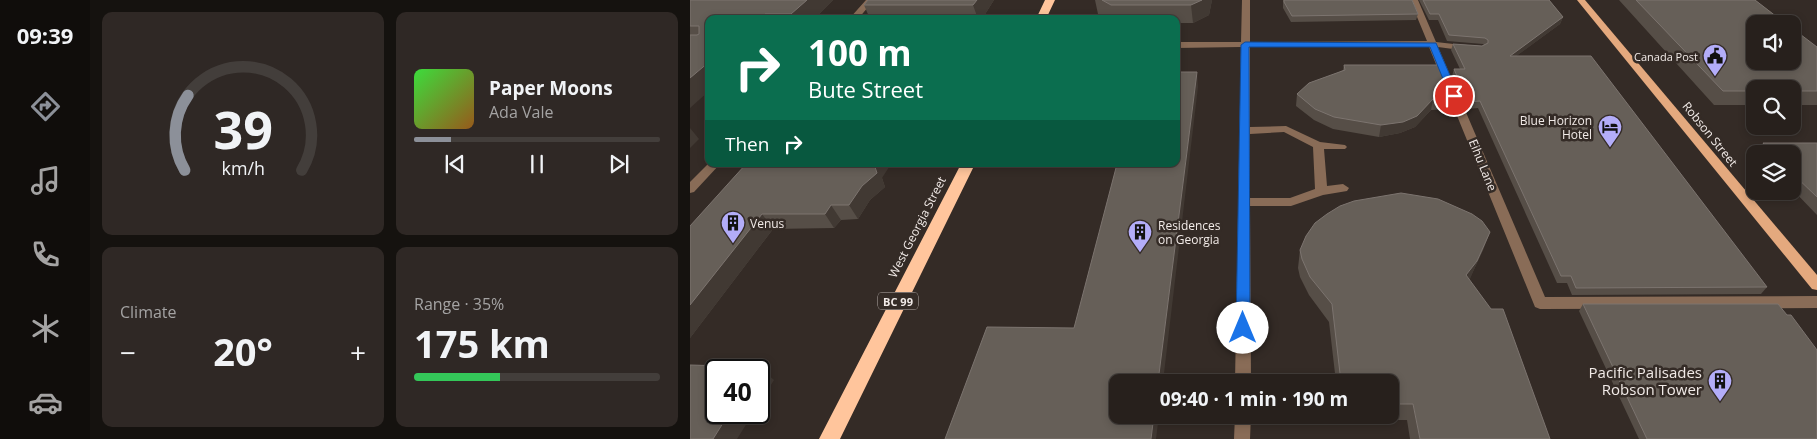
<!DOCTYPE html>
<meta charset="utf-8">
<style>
:root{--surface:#27201c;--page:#2f2825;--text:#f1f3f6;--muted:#a4a3a3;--line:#433e3b;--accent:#8c9099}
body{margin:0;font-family:"Open Sans",sans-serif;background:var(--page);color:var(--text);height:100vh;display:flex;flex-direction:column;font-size:19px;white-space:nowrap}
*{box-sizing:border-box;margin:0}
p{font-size:16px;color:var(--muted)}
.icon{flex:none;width:28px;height:28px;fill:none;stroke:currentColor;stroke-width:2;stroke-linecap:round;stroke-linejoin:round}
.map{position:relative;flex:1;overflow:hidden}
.sheet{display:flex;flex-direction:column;gap:12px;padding:12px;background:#15120f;width:600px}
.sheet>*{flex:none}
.hud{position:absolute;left:15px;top:15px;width:475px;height:152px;border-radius:10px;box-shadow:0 2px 8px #0003,0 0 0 1px var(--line);background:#0b6e4f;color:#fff;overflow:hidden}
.buttons{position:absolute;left:1056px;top:15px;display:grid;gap:10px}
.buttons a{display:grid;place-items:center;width:55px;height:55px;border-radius:10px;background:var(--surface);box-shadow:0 2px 8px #0003,0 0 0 1px var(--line);font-size:25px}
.speed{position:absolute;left:15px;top:359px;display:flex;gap:10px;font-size:25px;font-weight:700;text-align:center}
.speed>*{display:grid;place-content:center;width:65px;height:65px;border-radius:50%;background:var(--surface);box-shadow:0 2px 8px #0003,0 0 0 1px var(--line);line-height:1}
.speed .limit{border:2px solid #111;border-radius:8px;background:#fff;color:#111}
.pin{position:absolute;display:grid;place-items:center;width:42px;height:42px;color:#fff;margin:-21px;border:2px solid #fff;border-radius:50%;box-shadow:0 1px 5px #0007}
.me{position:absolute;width:55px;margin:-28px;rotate:0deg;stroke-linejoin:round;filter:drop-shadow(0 0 4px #0008)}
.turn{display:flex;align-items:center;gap:18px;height:105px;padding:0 20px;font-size:22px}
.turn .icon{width:65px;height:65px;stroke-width:2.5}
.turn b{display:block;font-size:35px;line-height:42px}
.then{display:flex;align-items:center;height:48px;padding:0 20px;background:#0003;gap:10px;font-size:19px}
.big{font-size:38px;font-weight:700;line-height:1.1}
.sheet .tile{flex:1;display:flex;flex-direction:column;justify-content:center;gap:8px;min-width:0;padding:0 18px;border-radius:10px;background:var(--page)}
.sheet .dial{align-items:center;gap:0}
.dial svg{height:130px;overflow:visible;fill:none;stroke:var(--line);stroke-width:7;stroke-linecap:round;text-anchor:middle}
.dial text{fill:var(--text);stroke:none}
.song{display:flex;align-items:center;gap:15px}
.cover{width:60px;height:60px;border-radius:8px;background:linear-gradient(135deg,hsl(120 70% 55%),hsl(30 70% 35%))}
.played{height:5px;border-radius:2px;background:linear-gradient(90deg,var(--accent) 15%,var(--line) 15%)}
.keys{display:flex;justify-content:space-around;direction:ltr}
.heat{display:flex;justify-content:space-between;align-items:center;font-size:28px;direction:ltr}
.charge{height:8px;border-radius:4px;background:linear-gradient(90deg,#34c759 35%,var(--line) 0)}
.sheet .tiles{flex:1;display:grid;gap:12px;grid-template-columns:repeat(2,1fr)}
.trip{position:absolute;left:419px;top:374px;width:290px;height:50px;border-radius:10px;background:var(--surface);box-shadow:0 2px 8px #0003,0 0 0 1px var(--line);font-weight:700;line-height:50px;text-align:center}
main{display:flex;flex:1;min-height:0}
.dock{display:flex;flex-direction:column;width:90px;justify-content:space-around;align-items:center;background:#100d0b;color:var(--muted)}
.dock .icon{width:35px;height:35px}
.dock .active{color:var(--accent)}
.dock b{font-size:22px;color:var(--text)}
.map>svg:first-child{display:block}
</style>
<main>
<nav class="dock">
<b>09:39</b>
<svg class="icon active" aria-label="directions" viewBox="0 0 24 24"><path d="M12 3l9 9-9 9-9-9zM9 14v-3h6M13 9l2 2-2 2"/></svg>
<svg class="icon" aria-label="music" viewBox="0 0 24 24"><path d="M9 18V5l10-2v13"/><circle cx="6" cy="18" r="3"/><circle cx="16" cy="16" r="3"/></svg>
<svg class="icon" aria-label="phone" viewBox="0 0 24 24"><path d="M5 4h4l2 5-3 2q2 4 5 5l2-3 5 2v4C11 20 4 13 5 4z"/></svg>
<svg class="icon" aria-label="climate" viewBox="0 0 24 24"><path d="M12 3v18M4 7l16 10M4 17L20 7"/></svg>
<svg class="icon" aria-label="car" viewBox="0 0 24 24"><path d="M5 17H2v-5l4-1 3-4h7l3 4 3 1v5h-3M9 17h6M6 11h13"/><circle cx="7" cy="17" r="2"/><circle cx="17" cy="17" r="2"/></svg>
</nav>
<section class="sheet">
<div class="tiles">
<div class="tile dial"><svg viewBox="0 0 100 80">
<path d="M14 69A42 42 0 1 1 86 69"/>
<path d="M14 69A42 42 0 0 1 16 23" stroke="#8c9099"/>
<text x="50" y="56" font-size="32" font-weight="700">39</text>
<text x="50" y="72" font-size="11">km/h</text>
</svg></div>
<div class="tile">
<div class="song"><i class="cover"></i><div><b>Paper Moons</b><p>Ada Vale</p></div></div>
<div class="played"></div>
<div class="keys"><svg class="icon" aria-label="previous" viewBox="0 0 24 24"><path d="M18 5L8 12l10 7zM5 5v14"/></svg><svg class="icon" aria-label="pause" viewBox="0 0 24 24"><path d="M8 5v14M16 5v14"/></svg><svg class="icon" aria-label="next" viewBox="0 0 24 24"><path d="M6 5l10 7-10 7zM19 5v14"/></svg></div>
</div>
<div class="tile"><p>Climate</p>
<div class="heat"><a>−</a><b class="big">20°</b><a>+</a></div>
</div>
<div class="tile"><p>Range · 35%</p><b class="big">175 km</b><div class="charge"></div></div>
</div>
</section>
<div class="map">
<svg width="1127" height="439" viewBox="0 0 1127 439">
<rect width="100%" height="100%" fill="#342b26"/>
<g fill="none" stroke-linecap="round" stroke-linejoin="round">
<path fill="#896c57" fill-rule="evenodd" d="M176 0H184L168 19H159Z
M552 0H560V42L737 41 720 0H728L746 42 781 46 783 48 778 51 748 47 855 297 1127 296V308L850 309 845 307 739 47H560V127L596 126 630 142 655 145 657 147 655 149H634L637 186 653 184 659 188 657 191 633 195 601 206H560L561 382H545L551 47 486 48V42H551ZM594 132 623 147 625 189 600 198H560V134Z
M19 163 30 164 4 192 0 193V182Z
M545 415H561L560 439H544Z"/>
<path fill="#e4a97e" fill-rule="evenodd" d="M887 0H895L1127 275V290L1122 289Z"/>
<path fill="#ffc59c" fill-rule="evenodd" d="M355 0H365L356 19H346Z
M271 164H285L150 439H129Z"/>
</g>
<path fill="#564e47" d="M0 0H143L124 19H19L0 108Z
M178 0H304L292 19H180L174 5Z
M405 0H522L519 15 503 23H486V19H417L408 14Z
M593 0H722L728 14 726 20 601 22 593 8Z
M729 0H859L873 17 870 24 826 56 1077 287 1071 294 882 295 877 283H867L788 108 776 109 762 76 764 69H770L761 50 763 44 792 46 794 45 793 44 757 41 748 20H739Z
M929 0H1065L1127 47V105H1102V89H1065V105H1024Z
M654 65 765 98 762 109 741 110 725 127 710 133 689 137 643 129 624 120 606 106 607 94 653 70Z
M1073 143H1127V215L1102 189V154H1068L1066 152Z
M192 178 195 187 180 200 168 219 151 220 144 228 83 229 0 338V226Z
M800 232 793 250 779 280 860 439H720L717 420H650L649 415H700V382H646L639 322 619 295 610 277 608 268 610 250Z
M893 304 1127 439H949L889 311Z"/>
<path fill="#413933" d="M117 0H143L124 19H104L101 14Z
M287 0H304L292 19H288L283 5Z
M512 0H522L519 15 503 23 501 5Z
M75 14 78 19H70Z
M873 17 870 24 817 63 820 56Z
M19 62V91L0 108V78Z
M507 72 508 87 473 382H468Z
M743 99 741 110 725 127 710 133 689 137 691 125Z
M0 128 9 139 0 148Z
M184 164H201L192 178 195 187 180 200 168 219 159 205Z
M141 205 151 220 144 228 135 214Z
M72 214 83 229 0 338V305Z
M800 232 780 279 769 293 776 275Z
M69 367 84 380 69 404V370H67Z
M40 412H64L47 439H23Z
M464 415H469L466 439H461Z"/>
<path fill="#665f58" stroke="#7c746f" d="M0 0H117L101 14H75L70 19H19V62L0 78V35H7L9 34V26H0Z
M178 0H287L283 5H174Z
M412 0H512L501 5H421Z
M594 0H722L728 14 602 16 594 2Z
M733 0H859L873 17 820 56H901L1077 287 886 288 881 276H871L790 101 778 102 764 69H775L763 44 792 46 798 43V40L795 38 759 35 749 14H740Z
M946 0H1065L1096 24H1065V61H1102V28L1127 47V91H1102V89H1065V91H1033Z
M654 65H751L765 98 743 99 727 116 713 122 691 125 644 117 625 109 607 94 619 83 655 70Z
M486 72H507L468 382H428V415H464L461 439H255L297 327 384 328 427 164H486Z
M1073 143H1127V197L1102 173V154H1084Z
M56 164H184L187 173 172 186 159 205H141L135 214H72L0 305V226Z
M711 193 748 199 782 214 792 221 800 232 787 261 776 275 801 309H813L860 439H730L723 404H700V382H651L642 304 620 277 612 259 610 250 616 236 625 223 637 214 650 206 664 201Z
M893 304H1088L1097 315H1101L1127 350V439H957Z
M0 365 69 367 67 370H26V412H40L23 439H0Z"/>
<path fill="#1a73e8" stroke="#114b97" d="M555 42 746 43 769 96 764 99 760 96 740 47H559L560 328 558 332 553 334 548 332 546 328 551 45Z"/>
<defs>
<symbol id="civic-pin" viewBox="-11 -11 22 30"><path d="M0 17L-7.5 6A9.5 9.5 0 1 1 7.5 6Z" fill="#b3adf9" stroke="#342b26"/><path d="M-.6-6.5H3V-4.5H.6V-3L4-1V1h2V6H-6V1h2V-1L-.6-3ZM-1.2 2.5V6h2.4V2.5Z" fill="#111"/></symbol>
<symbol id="hotel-pin" viewBox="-11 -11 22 30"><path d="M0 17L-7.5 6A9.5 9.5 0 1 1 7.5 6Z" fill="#b3adf9" stroke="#342b26"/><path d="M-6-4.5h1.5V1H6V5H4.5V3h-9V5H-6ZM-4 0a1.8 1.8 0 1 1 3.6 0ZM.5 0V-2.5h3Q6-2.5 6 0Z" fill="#111"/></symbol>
<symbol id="building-pin" viewBox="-11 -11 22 30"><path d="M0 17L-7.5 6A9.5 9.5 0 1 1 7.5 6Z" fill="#b3adf9" stroke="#342b26"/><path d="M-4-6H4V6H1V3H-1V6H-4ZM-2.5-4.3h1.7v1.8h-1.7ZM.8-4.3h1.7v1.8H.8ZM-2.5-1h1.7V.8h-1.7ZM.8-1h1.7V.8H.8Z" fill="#111"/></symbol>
</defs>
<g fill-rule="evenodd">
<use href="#civic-pin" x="1011" y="42" width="28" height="38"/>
<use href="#hotel-pin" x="906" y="113" width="28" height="38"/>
<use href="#building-pin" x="29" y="209" width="28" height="38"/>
<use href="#building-pin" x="436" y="218" width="28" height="38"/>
<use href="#building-pin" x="1016" y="367" width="28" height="38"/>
</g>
<g text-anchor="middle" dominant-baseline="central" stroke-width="5" stroke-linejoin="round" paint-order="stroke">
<g font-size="11" fill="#f1eae7" stroke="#342b26" text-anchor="end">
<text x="1008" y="56">Canada Post</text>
</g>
<rect fill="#342b26" stroke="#b8b1ad" stroke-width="1" x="188" y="292.5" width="40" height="17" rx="4"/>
<g font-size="11" font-weight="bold" fill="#f1eae7">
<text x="208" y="301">BC 99</text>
</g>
<g font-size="12" fill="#f1eae7" stroke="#342b26" text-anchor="start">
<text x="902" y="120" text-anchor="end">Blue Horizon<tspan x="902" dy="14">Hotel</tspan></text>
<text x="60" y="223">Venus</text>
<text x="468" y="225">Residences<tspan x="468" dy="14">on Georgia</tspan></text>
</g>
<g font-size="12" fill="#f1eae7" stroke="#342b26">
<text transform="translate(1020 134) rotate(51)">Robson Street</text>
<text transform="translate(793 165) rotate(68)">Eihu Lane</text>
<text transform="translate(227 227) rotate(-63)">West Georgia Street</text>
</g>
<g font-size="15" fill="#f1eae7" stroke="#342b26" text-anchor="end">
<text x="1012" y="372">Pacific Palisades<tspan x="1012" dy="17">Robson Tower</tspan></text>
</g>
</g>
</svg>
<div class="buttons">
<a><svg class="icon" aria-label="sound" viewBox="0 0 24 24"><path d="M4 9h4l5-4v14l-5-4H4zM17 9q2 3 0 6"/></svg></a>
<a><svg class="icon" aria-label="search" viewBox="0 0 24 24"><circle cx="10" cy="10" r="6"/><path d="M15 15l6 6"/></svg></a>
<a><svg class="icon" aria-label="layers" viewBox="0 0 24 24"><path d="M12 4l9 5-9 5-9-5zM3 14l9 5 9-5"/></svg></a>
</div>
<div class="speed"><div class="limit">40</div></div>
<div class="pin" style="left:764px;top:96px;background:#d93025"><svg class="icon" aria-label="arrive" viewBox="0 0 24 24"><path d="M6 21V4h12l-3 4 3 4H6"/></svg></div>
<svg class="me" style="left:553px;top:328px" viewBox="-20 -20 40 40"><circle r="19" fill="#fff"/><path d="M0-13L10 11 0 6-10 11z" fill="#1a73e8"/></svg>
<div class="trip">09:40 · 1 min · 190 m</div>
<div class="hud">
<div class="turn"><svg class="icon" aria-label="right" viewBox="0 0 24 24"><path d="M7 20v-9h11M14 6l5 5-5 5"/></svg><div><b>100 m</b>Bute Street</div></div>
<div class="then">Then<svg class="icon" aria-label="right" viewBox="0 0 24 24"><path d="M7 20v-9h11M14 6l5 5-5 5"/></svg></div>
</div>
</div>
</main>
